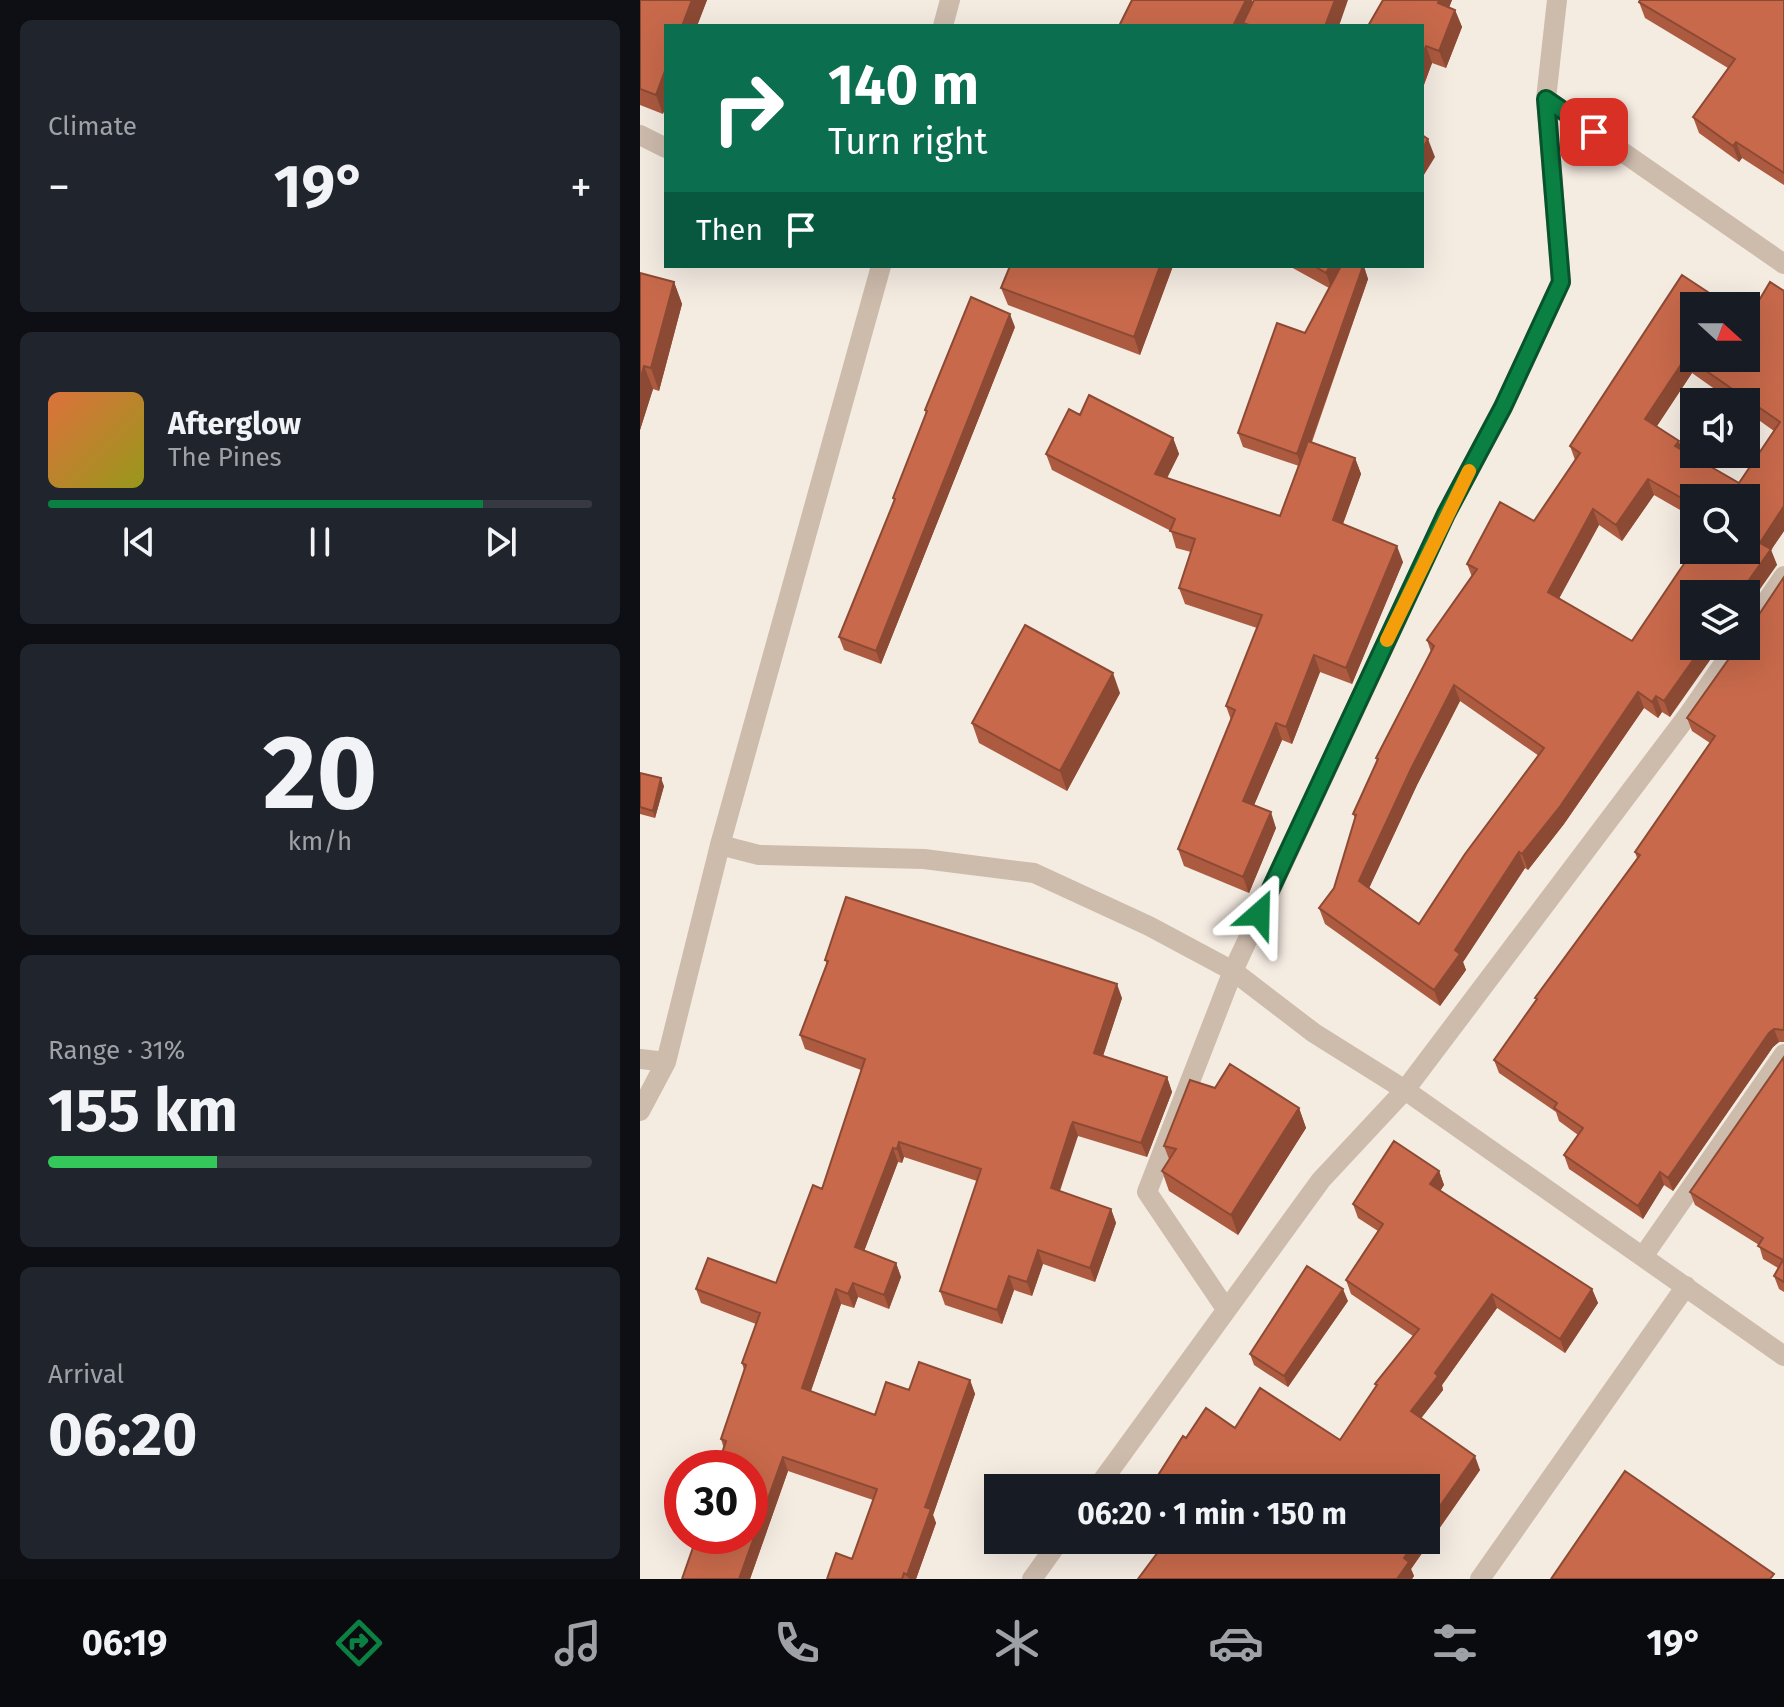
<!DOCTYPE html>
<meta charset="utf-8">
<style>
:root{--surface:#171b24;--page:#20242c;--text:#f1f3f6;--muted:#9ea1a6;--line:#363941;--accent:#0b8043}
body{margin:0;font-family:"Fira Sans",sans-serif;background:var(--page);color:var(--text);height:100vh;display:flex;flex-direction:column;font-size:30px;white-space:nowrap}
*{box-sizing:border-box;margin:0}
p{font-size:26px;color:var(--muted)}
.icon{flex:none;width:44px;height:44px;fill:none;stroke:currentColor;stroke-width:2;stroke-linecap:round;stroke-linejoin:round}
.map{position:relative;flex:1;overflow:hidden}
.side{display:flex;flex-direction:column;gap:20px;padding:20px;background:#0d0f14;width:640px}
.side>*{flex:none}
.hud{position:absolute;left:24px;top:24px;width:760px;height:244px;border-radius:0px;box-shadow:0 8px 32px #0002;background:#0b6e4f;color:#fff;overflow:hidden}
.needle{width:52px;rotate:111deg}
.controls{position:absolute;left:1040px;top:292px;display:grid;gap:16px}
.controls a{display:grid;place-items:center;width:80px;height:80px;border-radius:0px;background:var(--surface);box-shadow:0 8px 32px #0002;font-size:40px}
.speed{position:absolute;left:24px;top:1450px;display:flex;gap:16px;font-size:40px;font-weight:700;text-align:center}
.speed>*{display:grid;place-content:center;width:104px;height:104px;border-radius:50%;background:var(--surface);box-shadow:0 8px 32px #0002;line-height:1}
.speed .limit{border:12px solid #d22;background:#fff;color:#111}
.pin{position:absolute;display:grid;place-items:center;width:68px;height:68px;color:#fff;margin:-34px;border-radius:16px;box-shadow:0 4px 12px #0006}
.me{position:absolute;width:88px;margin:-44px;rotate:25deg;stroke-linejoin:round;filter:drop-shadow(0 0 6px #0008)}
.turn{display:flex;align-items:center;gap:28px;height:168px;padding:0 32px;font-size:36px}
.turn .icon{width:104px;height:104px;stroke-width:2.5}
.turn b{display:block;font-size:56px;line-height:68px}
.then{display:flex;align-items:center;height:76px;padding:0 32px;background:#0003;gap:16px;font-size:30px}
.big{font-size:60px;font-weight:700;line-height:1.1}
.side .widget{flex:1;display:flex;flex-direction:column;justify-content:center;gap:12px;min-width:0;padding:0 28px;border-radius:12px;background:var(--page)}
.side .dial{align-items:center;gap:0}
.dial b{font-size:104px;line-height:1}
.song{display:flex;align-items:center;gap:24px}
.cover{width:96px;height:96px;border-radius:12px;background:linear-gradient(135deg,hsl(20 70% 55%),hsl(60 70% 35%))}
.played{height:8px;border-radius:4px;background:linear-gradient(90deg,var(--accent) 80%,var(--line) 80%)}
.keys{display:flex;justify-content:space-around;direction:ltr}
.heat{display:flex;justify-content:space-between;align-items:center;font-size:44px;direction:ltr}
.charge{height:12px;border-radius:6px;background:linear-gradient(90deg,#34c759 31%,var(--line) 0)}
.trip{position:absolute;left:344px;top:1474px;width:456px;height:80px;border-radius:0px;background:var(--surface);box-shadow:0 8px 32px #0002;font-weight:700;line-height:80px;text-align:center}
.dock{display:flex;height:128px;justify-content:space-around;align-items:center;background:#090b0e;color:var(--muted)}
.dock .icon{width:56px;height:56px}
.dock .current{color:var(--accent)}
.dock b{font-size:36px;color:var(--text)}
main{display:flex;flex:1;min-height:0}
.map>svg:first-child{display:block}
</style>
<main>
<section class="side">
<div class="widget"><p>Climate</p>
<div class="heat"><a>−</a><b class="big">19°</b><a>+</a></div>
</div>
<div class="widget">
<div class="song"><i class="cover"></i><div><b>Afterglow</b><p>The Pines</p></div></div>
<div class="played"></div>
<div class="keys"><svg class="icon" aria-label="previous" viewBox="0 0 24 24"><path d="M18 5L8 12l10 7zM5 5v14"/></svg><svg class="icon" aria-label="pause" viewBox="0 0 24 24"><path d="M8 5v14M16 5v14"/></svg><svg class="icon" aria-label="next" viewBox="0 0 24 24"><path d="M6 5l10 7-10 7zM19 5v14"/></svg></div>
</div>
<div class="widget dial"><b>20</b><p>km/h</p></div>
<div class="widget"><p>Range · 31%</p><b class="big">155 km</b><div class="charge"></div></div>
<div class="widget"><p>Arrival</p><b class="big">06:20</b></div>
</section>
<div class="map">
<svg width="1144" height="1579" viewBox="0 0 1144 1579">
<rect width="100%" height="100%" fill="#f4ebe1"/>
<g fill="none" stroke-linecap="round" stroke-linejoin="round">
<path stroke="#cdbbac" stroke-width="20" d="M906 99 1144 264
M0 135 26 148
M1106 631 1144 576
M80 845 119 855 284 859 394 873 509 926 593 971 674 1033 765 1090 1144 1356
M1004 1255 1144 1054
M586 1309 507 1192 593 971 806 514 863 407 921 282 906 99 917 0
M457 1488 681 1180 765 1090 1048 715 1096 646
M392 1579 420 1540
M840 1579 1046 1286"/>
<path stroke="#cdbbac" stroke-width="20" d="M303 26 310 0
M0 1059 26 1062
M0 1111 26 1062 80 845 241 266"/>
</g>
<path fill="#ac5a40" fill-rule="evenodd" d="M0 0H67L57 26H26L23 114 0 105Z
M743 0H812L809 7 815 10 822 27 806 68 792 63 782 90V26Z
M1144 0V185L1102 158 1099 162 1059 133 1053 117 1088 68 1005 18 999 2Z
M533 266 500 355 368 305 361 288Z
M649 266H723L728 279 672 442 715 458 721 474 703 524 763 562 712 684 680 672 652 744 642 740 614 805 636 828 609 893 544 866 538 849 591 720 586 706 617 628 545 604 539 588 551 552 536 548 531 531 412 470 406 454 440 415 533 438 539 454 527 478 640 516 659 466 603 447 598 433 665 333 689 288Z
M0 273 34 282 42 304 19 391 13 389 0 430Z
M1042 275 1108 319 1144 291V531L1131 550 1137 565 1054 594 1030 717 1022 712 1018 718 1004 708 924 824 888 870 885 868 823 962 826 970 800 1006 685 924 679 908 694 888 715 818 713 814 737 761 736 758 791 652 787 640 832 577 827 564 894 521 935 460 930 446ZM1052 373 1093 402H1106V411L1134 431 1099 483 1042 451 1017 426ZM1014 495 1054 518V498H1106L992 641 919 598 959 525 982 541ZM820 701 899 756 779 924 729 888 777 785Z
M375 327 241 664 204 650 199 637 254 501 253 498 286 414 285 410Z
M1144 577V1042H1139L1133 1047 1033 1191 1024 1185 1003 1219 929 1169 924 1155 938 1135 919 1121 916 1112 859 1073 854 1060 896 1000 895 998 997 858 995 852 1070 743 1052 731 1047 718 1112 625Z
M480 693 427 791 339 743 332 723Z
M0 773 24 786 15 818 0 814Z
M185 960 482 998 463 1056 527 1077 532 1092 507 1157 438 1136 436 1140 419 1191 471 1209 476 1223 455 1282 403 1264 392 1296 374 1290 362 1324 305 1305 300 1291 337 1181 264 1157 262 1163 258 1162 224 1251 256 1263 261 1277 249 1309 218 1297 214 1308 201 1304 171 1391 235 1415 269 1390 330 1380 335 1394 293 1515 296 1523 276 1579H187L212 1559 233 1500 148 1471 110 1579H42L110 1536 81 1439 104 1370 102 1363 116 1324 61 1303 56 1289 136 1283 182 1189 221 1070 165 1049 160 1035 187 964Z
M1144 1057V1292L1139 1289 1134 1276 1138 1268 1123 1259 1119 1245 1055 1205 1050 1192Z
M575 1088 659 1108 666 1128 598 1235 529 1191 522 1171 529 1159 524 1146Z
M799 1171 804 1185 800 1191 952 1289 958 1303 925 1353 857 1308 802 1385 803 1390 781 1418 840 1470 771 1569 774 1576 772 1579H498L786 1540 546 1438 595 1428 700 1440 736 1387 735 1384 773 1336 711 1294 706 1280 738 1231 718 1218 713 1204Z
M708 1301 648 1387 614 1365 610 1354Z"/>
<path fill="#8c4a34" d="M52 0H67L57 26H42Z
M606 0H612L616 10 603 23 605 26H593Z
M695 0H708L699 26H685Z
M799 0H812L804 21 798 3Z
M815 10 822 27 806 68 799 51Z
M786 46 792 63 782 90V56Z
M26 68V107L23 114 16 95Z
M788 139 795 157 782 178V150Z
M1096 142 1102 158 1099 162 1093 146Z
M520 266H533L500 355 494 337Z
M690 266H706L692 290 686 273Z
M724 266 728 279 662 468 657 454Z
M34 282 42 304 19 391 11 368Z
M370 314 375 327 241 664 236 651Z
M1046 357 1052 373 1011 435 1005 419Z
M4 366 13 389 0 430V381Z
M533 438 539 454 521 490 515 474Z
M1039 441 1045 457 1035 446Z
M715 458 721 474 698 537 693 520Z
M1008 479 1014 495 982 541 976 525Z
M1144 506V531L1131 550 1137 565 1106 609V594H1099L1120 543Z
M953 509 959 525 914 608 908 592Z
M757 546 763 562 712 684 706 668Z
M1063 646H1080L1030 717 1024 701Z
M674 655 680 672 652 744 646 727Z
M473 673 480 693 427 791 420 771Z
M814 685 820 701 777 785 725 897 719 881 771 769Z
M998 692 1004 708 924 824 888 870 882 854Z
M1016 696 1022 712 1018 718 1012 702Z
M636 723 642 740 609 817 603 801Z
M21 778 24 786 15 818 13 811Z
M631 812 636 828 609 893 603 877Z
M879 852 885 868 823 962 826 970 800 1006 794 990 815 950Z
M477 984 482 998 459 1068 454 1053Z
M1134 1029 1139 1042 1133 1047 1033 1191 1028 1178 1129 1033Z
M527 1077 532 1092 507 1157 501 1143Z
M659 1108 666 1128 598 1235 591 1215Z
M433 1122 438 1136 416 1203 411 1188Z
M259 1142 264 1157 262 1163 257 1149Z
M253 1148 258 1162 220 1262 215 1247Z
M799 1171 804 1185 795 1199 790 1184Z
M1020 1172 1024 1185 1003 1219 998 1206Z
M471 1209 476 1223 455 1282 450 1268Z
M398 1250 403 1264 392 1296 387 1282Z
M256 1263 261 1277 249 1309 244 1295Z
M369 1276 374 1290 362 1324 357 1310Z
M213 1283 218 1297 214 1308 208 1294Z
M196 1289 201 1304 167 1402 162 1388Z
M703 1289 708 1301 648 1387 644 1376Z
M952 1289 958 1303 925 1353 920 1339Z
M852 1294 857 1308 802 1385 803 1390 776 1425 771 1411 795 1373Z
M330 1380 335 1394 293 1515 296 1523 276 1579H269L267 1575 285 1507Z
M835 1456 840 1470 771 1569 774 1576 772 1579H757L764 1558 776 1540H786V1526Z
M143 1457 148 1471 110 1579H99Z"/>
<path fill="#c8694b" stroke="#8c4a34" stroke-width="2" fill-rule="evenodd" d="M0 0H52L42 26H26V68L16 95 0 89Z
M492 0H606L593 26H479Z
M614 0H695L685 26H612L603 23Z
M743 0H799L798 3 815 10 799 51 786 46 782 56V26H728Z
M1000 0H1144V173L1096 142 1093 146 1053 117 1095 59 999 2Z
M782 135 788 139 782 150Z
M370 266H520L494 337 361 288Z
M674 266H690L686 273Z
M701 266H723L657 454 598 433 637 323 665 333Z
M0 273 34 282 11 368 4 366 0 381Z
M1042 275 1089 306H1054V358H1106V317L1108 319 1130 282 1144 291V506L1120 543 1131 549 1099 594H1054V646H1063L1024 701 1016 696 1012 702 998 692 919 808 882 854 879 852 815 950 820 954 794 990 679 908 694 888 716 815 713 814 738 759 736 758 794 646 787 640 837 569 827 564 860 502 894 521 940 453 930 446ZM1046 357 1140 422 1099 483 1035 446 1039 441 1005 419ZM1008 479 1054 505V498H1106V550L1054 549 992 641 908 592 953 509 976 525ZM814 685 904 748 825 854 779 924 719 881 771 769Z
M331 297 370 314 236 651 199 637 255 499 253 498 287 411 285 410Z
M449 395 533 438 515 474 640 516 668 441 715 458 693 520 757 546 706 668 674 655 646 727 636 723 603 801 631 812 603 877 538 849 595 710 586 706 622 615 539 588 555 539 530 531 535 519 406 454 429 409 440 415Z
M1144 577V1030L1134 1029 1129 1033 1028 1178 1020 1172 998 1206 924 1155 943 1128 914 1108 917 1103 854 1060 897 999 895 998 1000 855 995 852 1075 736 1047 718 1098 646H1106V629L1112 625Z
M385 625 473 673 420 771 332 723Z
M0 773 21 778 13 811 0 807Z
M206 897 477 984 454 1053 527 1077 501 1143 433 1122 431 1126 411 1188 471 1209 450 1268 398 1250 387 1282 369 1276 357 1310 300 1291 341 1169 259 1142 257 1149 253 1148 215 1247 256 1263 244 1295 213 1283 208 1294 196 1289 162 1388 235 1415 246 1382 269 1390 279 1362 330 1380 285 1507 291 1509 267 1575 264 1573 262 1579H187L196 1553 212 1559 237 1489 143 1457 99 1579H42L57 1536H110V1468H77L86 1441 81 1439 106 1365 102 1363 120 1313 56 1289 68 1258 136 1283 173 1185 182 1189 225 1059 160 1035 188 961 185 960Z
M1144 1057V1282L1134 1276 1143 1260 1118 1246 1123 1238 1050 1192Z
M590 1064 659 1108 591 1215 522 1171 536 1149 524 1146 550 1080 575 1088Z
M754 1141 799 1171 790 1184 952 1289 920 1339 852 1294 795 1373 798 1376 771 1411 835 1456 786 1526V1488H510L543 1436 546 1438 566 1408 595 1428 620 1388 700 1440 737 1385 735 1384 779 1329 706 1280 743 1224 713 1204Z
M667 1266 703 1289 644 1376 610 1354Z
M985 1471 1134 1574 1130 1579H911Z
M527 1540H776L764 1558 769 1562 757 1579H498Z"/>
<g fill="none" stroke-linecap="round" stroke-linejoin="round">
<defs>
<path id="route" d="M619 914 806 514 863 407 921 282 906 99 954 132"/>
</defs>
<use href="#route" stroke="#07532c" stroke-width="20"/>
<use href="#route" stroke="#0b8043" stroke-width="14"/>
<path stroke="#f59e0b" stroke-width="14" d="M747 640 829 471"/>
</g>
</svg>
<div class="controls">
<a><svg class="needle" viewBox="-14 -14 28 28"><path d="M0-13l5 13h-10z" fill="#e53935"/><path d="M0 13l5-13h-10z" fill="#9ea1a6"/></svg></a>
<a><svg class="icon" aria-label="sound" viewBox="0 0 24 24"><path d="M4 9h4l5-4v14l-5-4H4zM17 9q2 3 0 6"/></svg></a>
<a><svg class="icon" aria-label="search" viewBox="0 0 24 24"><circle cx="10" cy="10" r="6"/><path d="M15 15l6 6"/></svg></a>
<a><svg class="icon" aria-label="layers" viewBox="0 0 24 24"><path d="M12 4l9 5-9 5-9-5zM3 14l9 5 9-5"/></svg></a>
</div>
<div class="speed"><div class="limit">30</div></div>
<div class="pin" style="left:954px;top:132px;background:#d93025"><svg class="icon" aria-label="arrive" viewBox="0 0 24 24"><path d="M6 21V4h12l-3 4 3 4H6"/></svg></div>
<svg class="me" style="left:619px;top:914px" viewBox="-20 -20 40 40"><path d="M0-17L14 15 0 8-14 15z" fill="#0b8043" stroke="#fff" stroke-width="4"/></svg>
<div class="trip">06:20 · 1 min · 150 m</div>
<div class="hud">
<div class="turn"><svg class="icon" aria-label="right" viewBox="0 0 24 24"><path d="M7 20v-9h11M14 6l5 5-5 5"/></svg><div><b>140 m</b>Turn right</div></div>
<div class="then">Then<svg class="icon" aria-label="arrive" viewBox="0 0 24 24"><path d="M6 21V4h12l-3 4 3 4H6"/></svg></div>
</div>
</div>
</main>
<nav class="dock">
<b>06:19</b>
<svg class="icon current" aria-label="directions" viewBox="0 0 24 24"><path d="M12 3l9 9-9 9-9-9zM9 14v-3h6M13 9l2 2-2 2"/></svg>
<svg class="icon" aria-label="music" viewBox="0 0 24 24"><path d="M9 18V5l10-2v13"/><circle cx="6" cy="18" r="3"/><circle cx="16" cy="16" r="3"/></svg>
<svg class="icon" aria-label="phone" viewBox="0 0 24 24"><path d="M5 4h4l2 5-3 2q2 4 5 5l2-3 5 2v4C11 20 4 13 5 4z"/></svg>
<svg class="icon" aria-label="climate" viewBox="0 0 24 24"><path d="M12 3v18M4 7l16 10M4 17L20 7"/></svg>
<svg class="icon" aria-label="car" viewBox="0 0 24 24"><path d="M5 17H2v-5l4-1 3-4h7l3 4 3 1v5h-3M9 17h6M6 11h13"/><circle cx="7" cy="17" r="2"/><circle cx="17" cy="17" r="2"/></svg>
<svg class="icon" aria-label="filters" viewBox="0 0 24 24"><path d="M4 7h16M4 17h16"/><circle cx="9" cy="7" r="2"/><circle cx="15" cy="17" r="2"/></svg>
<b>19°</b>
</nav>
